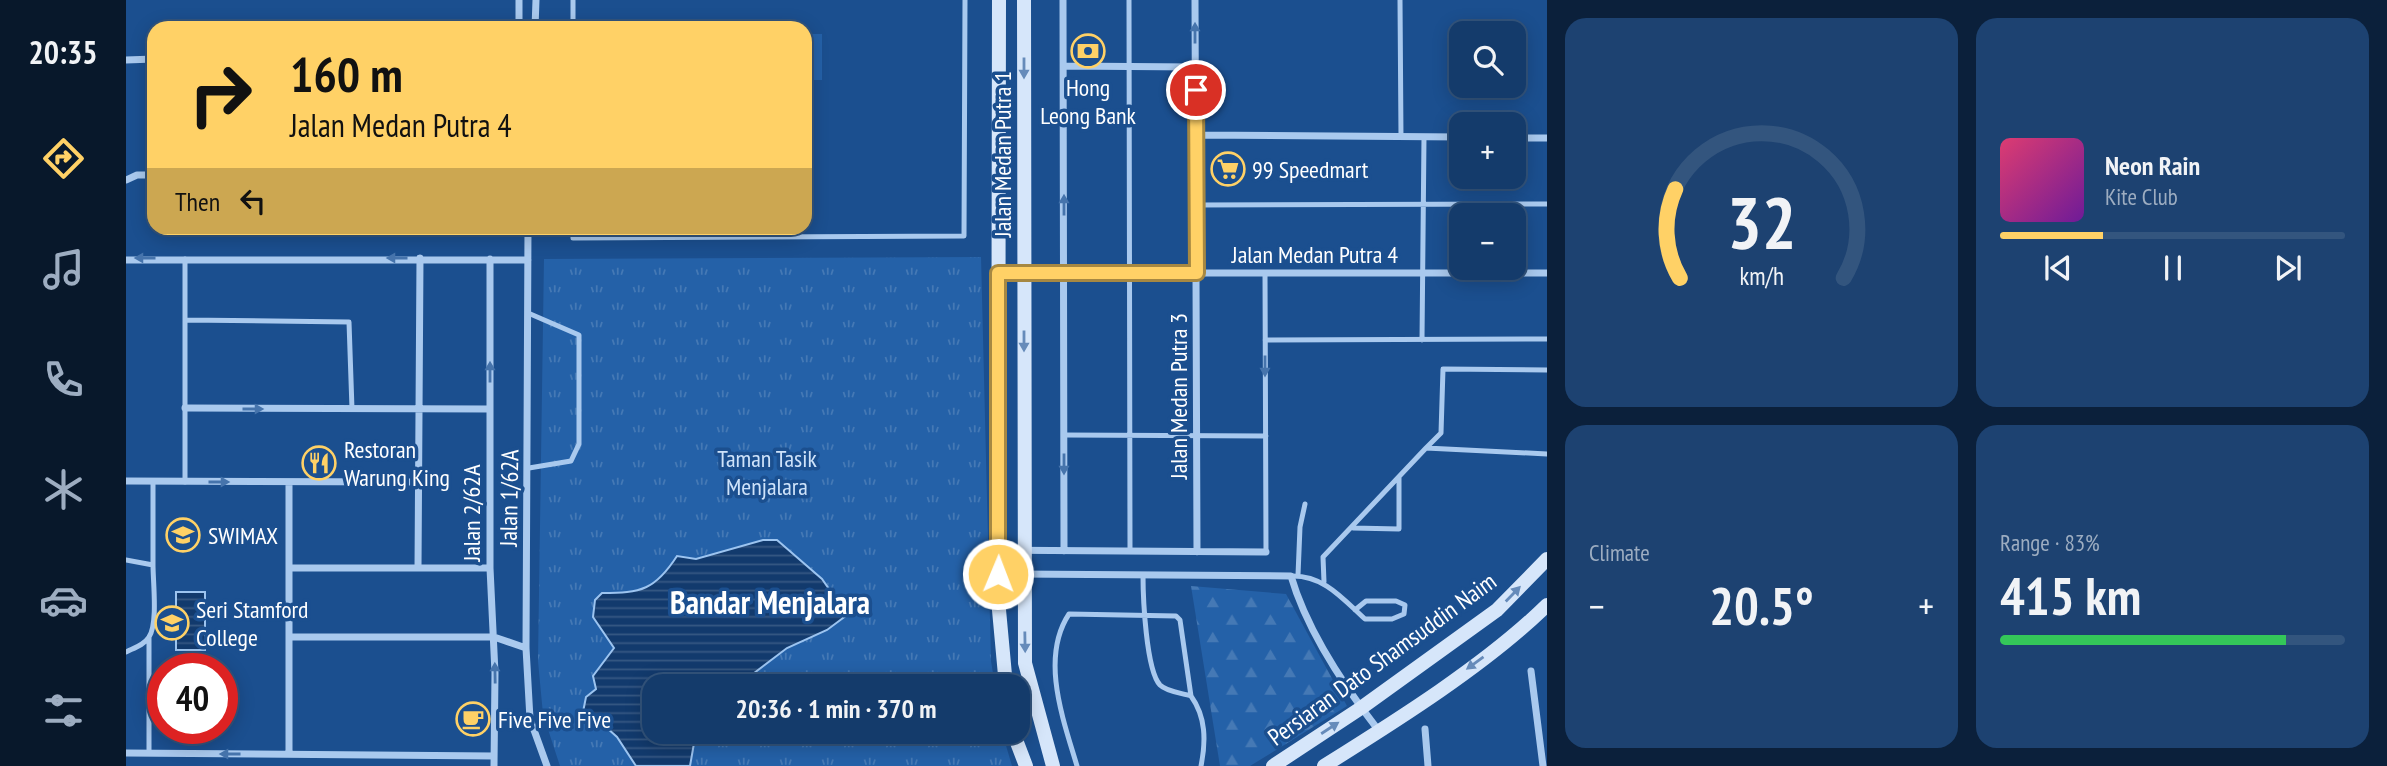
<!DOCTYPE html>
<meta charset="utf-8">
<style>
:root{--surface:#143b6b;--page:#1d4271;--text:#f1f3f6;--muted:#9dadc1;--line:#33557e;--accent:#ffd166}
body{margin:0;font-family:"PT Sans Narrow",sans-serif;background:var(--page);color:var(--text);height:100vh;display:flex;flex-direction:column;font-size:26px;white-space:nowrap}
*{box-sizing:border-box;margin:0}
p{font-size:23px;color:var(--muted)}
.icon{flex:none;width:38px;height:38px;fill:none;stroke:currentColor;stroke-width:2;stroke-linecap:round;stroke-linejoin:round}
.map{position:relative;flex:1;overflow:hidden}
.drawer{display:flex;flex-direction:column;gap:18px;padding:18px;background:#0b203b;width:840px}
.drawer>*{flex:none}
.hud{position:absolute;left:21px;top:21px;width:665px;height:214px;border-radius:21px;box-shadow:0 4px 18px #0003,0 0 0 2px var(--line);background:#ffd166;color:#111;overflow:hidden}
.buttons{position:absolute;left:1323px;top:21px;display:grid;gap:14px}
.buttons a{display:grid;place-items:center;width:77px;height:77px;border-radius:14px;background:var(--surface);box-shadow:0 4px 18px #0003,0 0 0 2px var(--line);font-size:35px}
.speed{position:absolute;left:21px;top:653px;display:flex;gap:14px;font-size:35px;font-weight:700;text-align:center}
.speed>*{display:grid;place-content:center;width:91px;height:91px;border-radius:50%;background:var(--surface);box-shadow:0 4px 18px #0003,0 0 0 2px var(--line);line-height:1}
.speed .limit{border:10px solid #d22;background:#fff;color:#111}
.pin{position:absolute;display:grid;place-items:center;width:60px;height:60px;color:#fff;margin:-30px;border:4px solid #fff;border-radius:50%;box-shadow:0 2px 7px #0007}
.me{position:absolute;width:77px;margin:-38px;rotate:1deg;stroke-linejoin:round;filter:drop-shadow(0 0 5px #0008)}
.turn{display:flex;align-items:center;gap:24px;height:147px;padding:0 28px;font-size:32px}
.turn .icon{width:91px;height:91px;stroke-width:2.5}
.turn b{display:block;font-size:49px;line-height:60px}
.then{display:flex;align-items:center;height:66px;padding:0 28px;background:#0003;gap:14px;font-size:26px}
.big{font-size:52px;font-weight:600;line-height:1.1}
.drawer .card{flex:1;display:flex;flex-direction:column;justify-content:center;gap:10px;min-width:0;padding:0 24px;border-radius:21px;background:var(--page)}
.drawer .dial{align-items:center;gap:0}
.dial svg{height:182px;overflow:visible;fill:none;stroke:var(--line);stroke-width:7;stroke-linecap:round;text-anchor:middle}
.dial text{fill:var(--text);stroke:none}
.song{display:flex;align-items:center;gap:21px}
.cover{width:84px;height:84px;border-radius:10px;background:linear-gradient(135deg,hsl(340 70% 55%),hsl(280 70% 35%))}
.played{height:7px;border-radius:4px;background:linear-gradient(90deg,var(--accent) 30%,var(--line) 30%)}
.keys{display:flex;justify-content:space-around;direction:ltr}
.heat{display:flex;justify-content:space-between;align-items:center;font-size:38px;direction:ltr}
.charge{height:10px;border-radius:5px;background:linear-gradient(90deg,#34c759 83%,var(--line) 0)}
.drawer .tiles{flex:1;display:grid;gap:18px;grid-template-columns:repeat(2,1fr)}
.trip{position:absolute;left:516px;top:674px;width:388px;height:70px;border-radius:21px;background:var(--surface);box-shadow:0 4px 18px #0003,0 0 0 2px var(--line);font-weight:600;line-height:70px;text-align:center}
main{display:flex;flex:1;min-height:0}
.tabs{display:flex;flex-direction:column;width:126px;justify-content:space-around;align-items:center;background:#08182b;color:var(--muted)}
.tabs .icon{width:49px;height:49px}
.tabs .active{color:var(--accent)}
.tabs b{font-size:32px;color:var(--text)}
.map>svg:first-child{display:block}
</style>
<main>
<nav class="tabs">
<b>20:35</b>
<svg class="icon active" aria-label="directions" viewBox="0 0 24 24"><path d="M12 3l9 9-9 9-9-9zM9 14v-3h6M13 9l2 2-2 2"/></svg>
<svg class="icon" aria-label="music" viewBox="0 0 24 24"><path d="M9 18V5l10-2v13"/><circle cx="6" cy="18" r="3"/><circle cx="16" cy="16" r="3"/></svg>
<svg class="icon" aria-label="phone" viewBox="0 0 24 24"><path d="M5 4h4l2 5-3 2q2 4 5 5l2-3 5 2v4C11 20 4 13 5 4z"/></svg>
<svg class="icon" aria-label="climate" viewBox="0 0 24 24"><path d="M12 3v18M4 7l16 10M4 17L20 7"/></svg>
<svg class="icon" aria-label="car" viewBox="0 0 24 24"><path d="M5 17H2v-5l4-1 3-4h7l3 4 3 1v5h-3M9 17h6M6 11h13"/><circle cx="7" cy="17" r="2"/><circle cx="17" cy="17" r="2"/></svg>
<svg class="icon" aria-label="filters" viewBox="0 0 24 24"><path d="M4 7h16M4 17h16"/><circle cx="9" cy="7" r="2"/><circle cx="15" cy="17" r="2"/></svg>
</nav>
<div class="map">
<svg width="1421" height="766" viewBox="0 0 1421 766">
<defs>
<pattern id="forest-firs" width="22" height="20" patternUnits="userSpaceOnUse" patternTransform="scale(1.75)"><rect width="22" height="20" fill="#2461a8"/><path d="M5 1l3.5 6h-7zM16 11l3.5 6h-7z" fill="#4579b5"/></pattern>
<pattern id="park-tufts" width="24" height="20" patternUnits="userSpaceOnUse" patternTransform="scale(1.75)"><rect width="24" height="20" fill="#2461a8"/><path d="M3 7l-1-3M5 7V3M7 7l1-3M15 17l-1-3M17 17v-4M19 17l1-3" fill="none" stroke="#4579b5"/></pattern>
<pattern id="water-rules" width="6" height="5" patternUnits="userSpaceOnUse" patternTransform="scale(1.75)"><rect width="6" height="5" fill="#123a6d"/><path d="M0 2.5h6" fill="none" stroke="#365883"/></pattern>
</defs>
<rect width="100%" height="100%" fill="#1b4f8f"/>
<path fill="#2461a8" d="M679 34H696V80H679Z"/>
<path fill="url(#forest-firs)" d="M1065 586 1160 594 1221 706 1124 766H1094Z"/>
<path fill="url(#park-tufts)" d="M855 257 865 661 869 686H528V732H876L886 766H434L417 714 412 661 418 259Z"/>
<path fill="url(#water-rules)" stroke="#9cc4f0" stroke-width="2" d="M637 540H651L696 579 721 615 701 630 661 648 611 686H528V732H570L564 766H510L491 737 471 719 457 712 460 697 470 689 467 676 488 648 467 617 469 600 476 593C515 593 529 590 551 556L570 559Z
M50 592H79V650H50Z"/>
<g fill="none" stroke-linecap="round" stroke-linejoin="round">
<path stroke="#a9c9ee" stroke-width="5" d="M447 0V28
M1003 0 1004 551
M1274 0 1275 137
M1071 205 1421 204
M447 228V238L838 236 839 0
M1139 273 1140 552
M402 313 453 335V444L445 461 403 468
M59 320 223 322 226 409
M1139 340 1421 339
M1296 340 1298 137
M938 435 1140 436
M1300 448 1315 433 1317 369 1421 370
M59 482V259
M1227 528 1273 529V478
M0 560 27 565C27 582 32 624 23 637 18 645 8 648 0 652
M27 565V482
M1017 575C1017 597 1020 670 1034 685 1041 692 1056 693 1065 696 1080 717 1080 741 1075 766
M1172 575 1174 527 1179 504
M1165 576C1198 575 1217 599 1239 619H1266L1278 614 1279 605 1270 601H1240L1229 610
M1198 582 1197 557 1300 448 1421 454
M23 753V638
M951 766C937 719 914 658 943 614L1050 616 1054 620 1065 696"/>
<path stroke="#a9c9ee" stroke-width="7" d="M393 0V28
M937 0 938 551
M1069 0 1071 552
M409 28 410 0
M0 60 28 59
M938 66 1069 67
M1071 135 1335 137
M1388 138H1421
M0 180 11 175H28
M402 228 400 648 404 719 421 766
M364 259V568L369 673 368 766
M0 260H402
M873 273H1421
M59 408 364 409
M0 481 292 482
M872 550 1140 552
M163 568H364
M292 568 294 258
M872 574 1165 576C1181 631 1218 686 1253 731
M163 637H368L400 648
M1405 671 1417 766
M1299 729 1302 766
M0 753 368 756
M163 754V482"/>
<path stroke="#d6e6fa" stroke-width="14" d="M873 0 872 599 880 686
M898 0 899 663 927 766
M887 732 900 766
M1147 766 1235 708 1371 610 1421 559
M1198 766C1270 721 1361 664 1421 605"/>
</g>
<defs><path id="oneway-solid" d="M-6-.8H1V-3.2L6.5 0L1 3.2V.8H-6Z" transform="scale(1.75)"/></defs>
<g fill="#4674ac">
<use href="#oneway-solid" transform="translate(1069 33) rotate(-90)"/>
<use href="#oneway-solid" transform="translate(938 205) rotate(-90)"/>
<use href="#oneway-solid" transform="translate(19 258) rotate(-180)"/>
<use href="#oneway-solid" transform="translate(271 258) rotate(180)"/>
<use href="#oneway-solid" transform="translate(1139 366) rotate(90)"/>
<use href="#oneway-solid" transform="translate(364 372) rotate(-90)"/>
<use href="#oneway-solid" transform="translate(127 409)"/>
<use href="#oneway-solid" transform="translate(938 464) rotate(90)"/>
<use href="#oneway-solid" transform="translate(93 482)"/>
<use href="#oneway-solid" transform="translate(369 673) rotate(-91)"/>
<use href="#oneway-solid" transform="translate(104 754) rotate(-180)"/>
</g>
<g fill="#668bba">
<use href="#oneway-solid" transform="translate(898 68) rotate(90)"/>
<use href="#oneway-solid" transform="translate(898 341) rotate(90)"/>
<use href="#oneway-solid" transform="translate(1387 594) rotate(-46)"/>
<use href="#oneway-solid" transform="translate(899 642) rotate(89)"/>
<use href="#oneway-solid" transform="translate(1349 663) rotate(144)"/>
<use href="#oneway-solid" transform="translate(1204 728) rotate(-33)"/>
</g>
<g fill="none" stroke-linecap="round" stroke-linejoin="round">
<defs>
<path id="route" d="M872 574V273H1071L1070 90"/>
</defs>
<use href="#route" stroke="#a68842" stroke-width="18"/>
<use href="#route" stroke="#ffd166" stroke-width="12"/>
</g>
<defs>
<symbol id="bank-ring" viewBox="-11 -11 22 22"><circle r="9.5" fill="#1b4f8f" stroke="#ffd166" stroke-width="1.5"/><path d="M-6-4H6V4H-6ZM0-2.3a2.3 2.3 0 1 0 0 4.6a2.3 2.3 0 1 0 0-4.6Z" fill="#ffd166"/></symbol>
<symbol id="supermarket-ring" viewBox="-11 -11 22 22"><circle r="9.5" fill="#1b4f8f" stroke="#ffd166" stroke-width="1.5"/><path d="M-6-5.5h2.5l.6 2H6L4.5 2H-2.5L-4.4-4H-6ZM-1.5 3.2a1.3 1.3 0 1 0 .1 0ZM3 3.2a1.3 1.3 0 1 0 .1 0Z" fill="#ffd166"/></symbol>
<symbol id="restaurant-ring" viewBox="-11 -11 22 22"><circle r="9.5" fill="#1b4f8f" stroke="#ffd166" stroke-width="1.5"/><path d="M-5-6h1v4h1v-4h1v4h1v-4h1v5L-1.5 .5V6h-2V.5L-5-1ZM5-6V6H3V1.5H1.5Q1.5-4 5-6Z" fill="#ffd166"/></symbol>
<symbol id="school-ring" viewBox="-11 -11 22 22"><circle r="9.5" fill="#1b4f8f" stroke="#ffd166" stroke-width="1.5"/><path d="M0-5L7-2L0 1L-7-2ZM-4 1L0 2.5L4 1V4Q0 6-4 4Z" fill="#ffd166"/></symbol>
<symbol id="cafe-ring" viewBox="-11 -11 22 22"><circle r="9.5" fill="#1b4f8f" stroke="#ffd166" stroke-width="1.5"/><path d="M-5.5-4.5H6V0H3Q3 3.5 0 3.5H-2.5Q-5.5 3.5-5.5 0ZM3-3.2v2h1.7v-2ZM-6 4.5H4V6H-6Z" fill="#ffd166"/></symbol>
</defs>
<g fill-rule="evenodd">
<use href="#bank-ring" x="943" y="32" width="38" height="38"/>
<use href="#supermarket-ring" x="1083" y="150" width="38" height="38"/>
<use href="#restaurant-ring" x="174" y="444" width="38" height="38"/>
<use href="#school-ring" x="38" y="516" width="38" height="38"/>
<use href="#school-ring" x="27" y="604" width="38" height="38"/>
<use href="#cafe-ring" x="328" y="700" width="38" height="38"/>
</g>
<g text-anchor="middle" dominant-baseline="central" stroke-width="7" stroke-linejoin="round" paint-order="stroke">
<g font-size="24" fill="#fff" stroke="#1b4f8f" text-anchor="start">
<text x="962" y="87" text-anchor="middle">Hong<tspan x="962" dy="28">Leong Bank</tspan></text>
<text x="1126" y="169">99 Speedmart</text>
<text x="218" y="449">Restoran<tspan x="218" dy="28">Warung King</tspan></text>
<text x="82" y="535">SWIMAX</text>
<text x="70" y="609">Seri Stamford<tspan x="70" dy="28">College</tspan></text>
<text x="372" y="719">Five Five Five</text>
</g>
<g font-size="24" fill="#fff" stroke="#1b4f8f">
<text transform="translate(876 154) rotate(-90)">Jalan Medan Putra 1</text>
<text x="1189" y="254">Jalan Medan Putra 4</text>
<text transform="translate(1052 396) rotate(-90)">Jalan Medan Putra 3</text>
<text transform="translate(383 498) rotate(-89)">Jalan 1/62A</text>
<text transform="translate(345 513) rotate(-90)">Jalan 2/62A</text>
<text transform="translate(1256 659) rotate(-36)">Persiaran Dato Shamsuddin Naim</text>
</g>
<g font-size="24" fill="#cfe3fa" stroke="#1b4f8f">
<text x="641" y="458">Taman Tasik<tspan x="641" dy="28">Menjalara</tspan></text>
</g>
<g font-size="32" font-weight="bold" fill="#fff" stroke="#1b4f8f">
<text x="644" y="602">Bandar Menjalara</text>
</g>
</g>
</svg>
<div class="buttons">
<a><svg class="icon" aria-label="search" viewBox="0 0 24 24"><circle cx="10" cy="10" r="6"/><path d="M15 15l6 6"/></svg></a>
<a>+</a>
<a>−</a>
</div>
<div class="speed"><div class="limit">40</div></div>
<div class="pin" style="left:1070px;top:90px;background:#d93025"><svg class="icon" aria-label="arrive" viewBox="0 0 24 24"><path d="M6 21V4h12l-3 4 3 4H6"/></svg></div>
<svg class="me" style="left:872px;top:574px" viewBox="-20 -20 40 40"><circle r="17" fill="#ffd166" stroke="#fff" stroke-width="3"/><path d="M0-11L8 9 0 5-8 9z" fill="#fff"/></svg>
<div class="trip">20:36 · 1 min · 370 m</div>
<div class="hud">
<div class="turn"><svg class="icon" aria-label="right" viewBox="0 0 24 24"><path d="M7 20v-9h11M14 6l5 5-5 5"/></svg><div><b>160 m</b>Jalan Medan Putra 4</div></div>
<div class="then">Then<svg class="icon" aria-label="left" viewBox="0 0 24 24"><path d="M17 20v-9H6M10 6l-5 5 5 5"/></svg></div>
</div>
</div>
<section class="drawer">
<div class="tiles">
<div class="card dial"><svg viewBox="0 0 100 80">
<path d="M14 69A42 42 0 1 1 86 69"/>
<path d="M14 69A42 42 0 0 1 12 30" stroke="#ffd166"/>
<text x="50" y="56" font-size="32" font-weight="700">32</text>
<text x="50" y="72" font-size="11">km/h</text>
</svg></div>
<div class="card">
<div class="song"><i class="cover"></i><div><b>Neon Rain</b><p>Kite Club</p></div></div>
<div class="played"></div>
<div class="keys"><svg class="icon" aria-label="previous" viewBox="0 0 24 24"><path d="M18 5L8 12l10 7zM5 5v14"/></svg><svg class="icon" aria-label="pause" viewBox="0 0 24 24"><path d="M8 5v14M16 5v14"/></svg><svg class="icon" aria-label="next" viewBox="0 0 24 24"><path d="M6 5l10 7-10 7zM19 5v14"/></svg></div>
</div>
<div class="card"><p>Climate</p>
<div class="heat"><a>−</a><b class="big">20.5°</b><a>+</a></div>
</div>
<div class="card"><p>Range · 83%</p><b class="big">415 km</b><div class="charge"></div></div>
</div>
</section>
</main>
